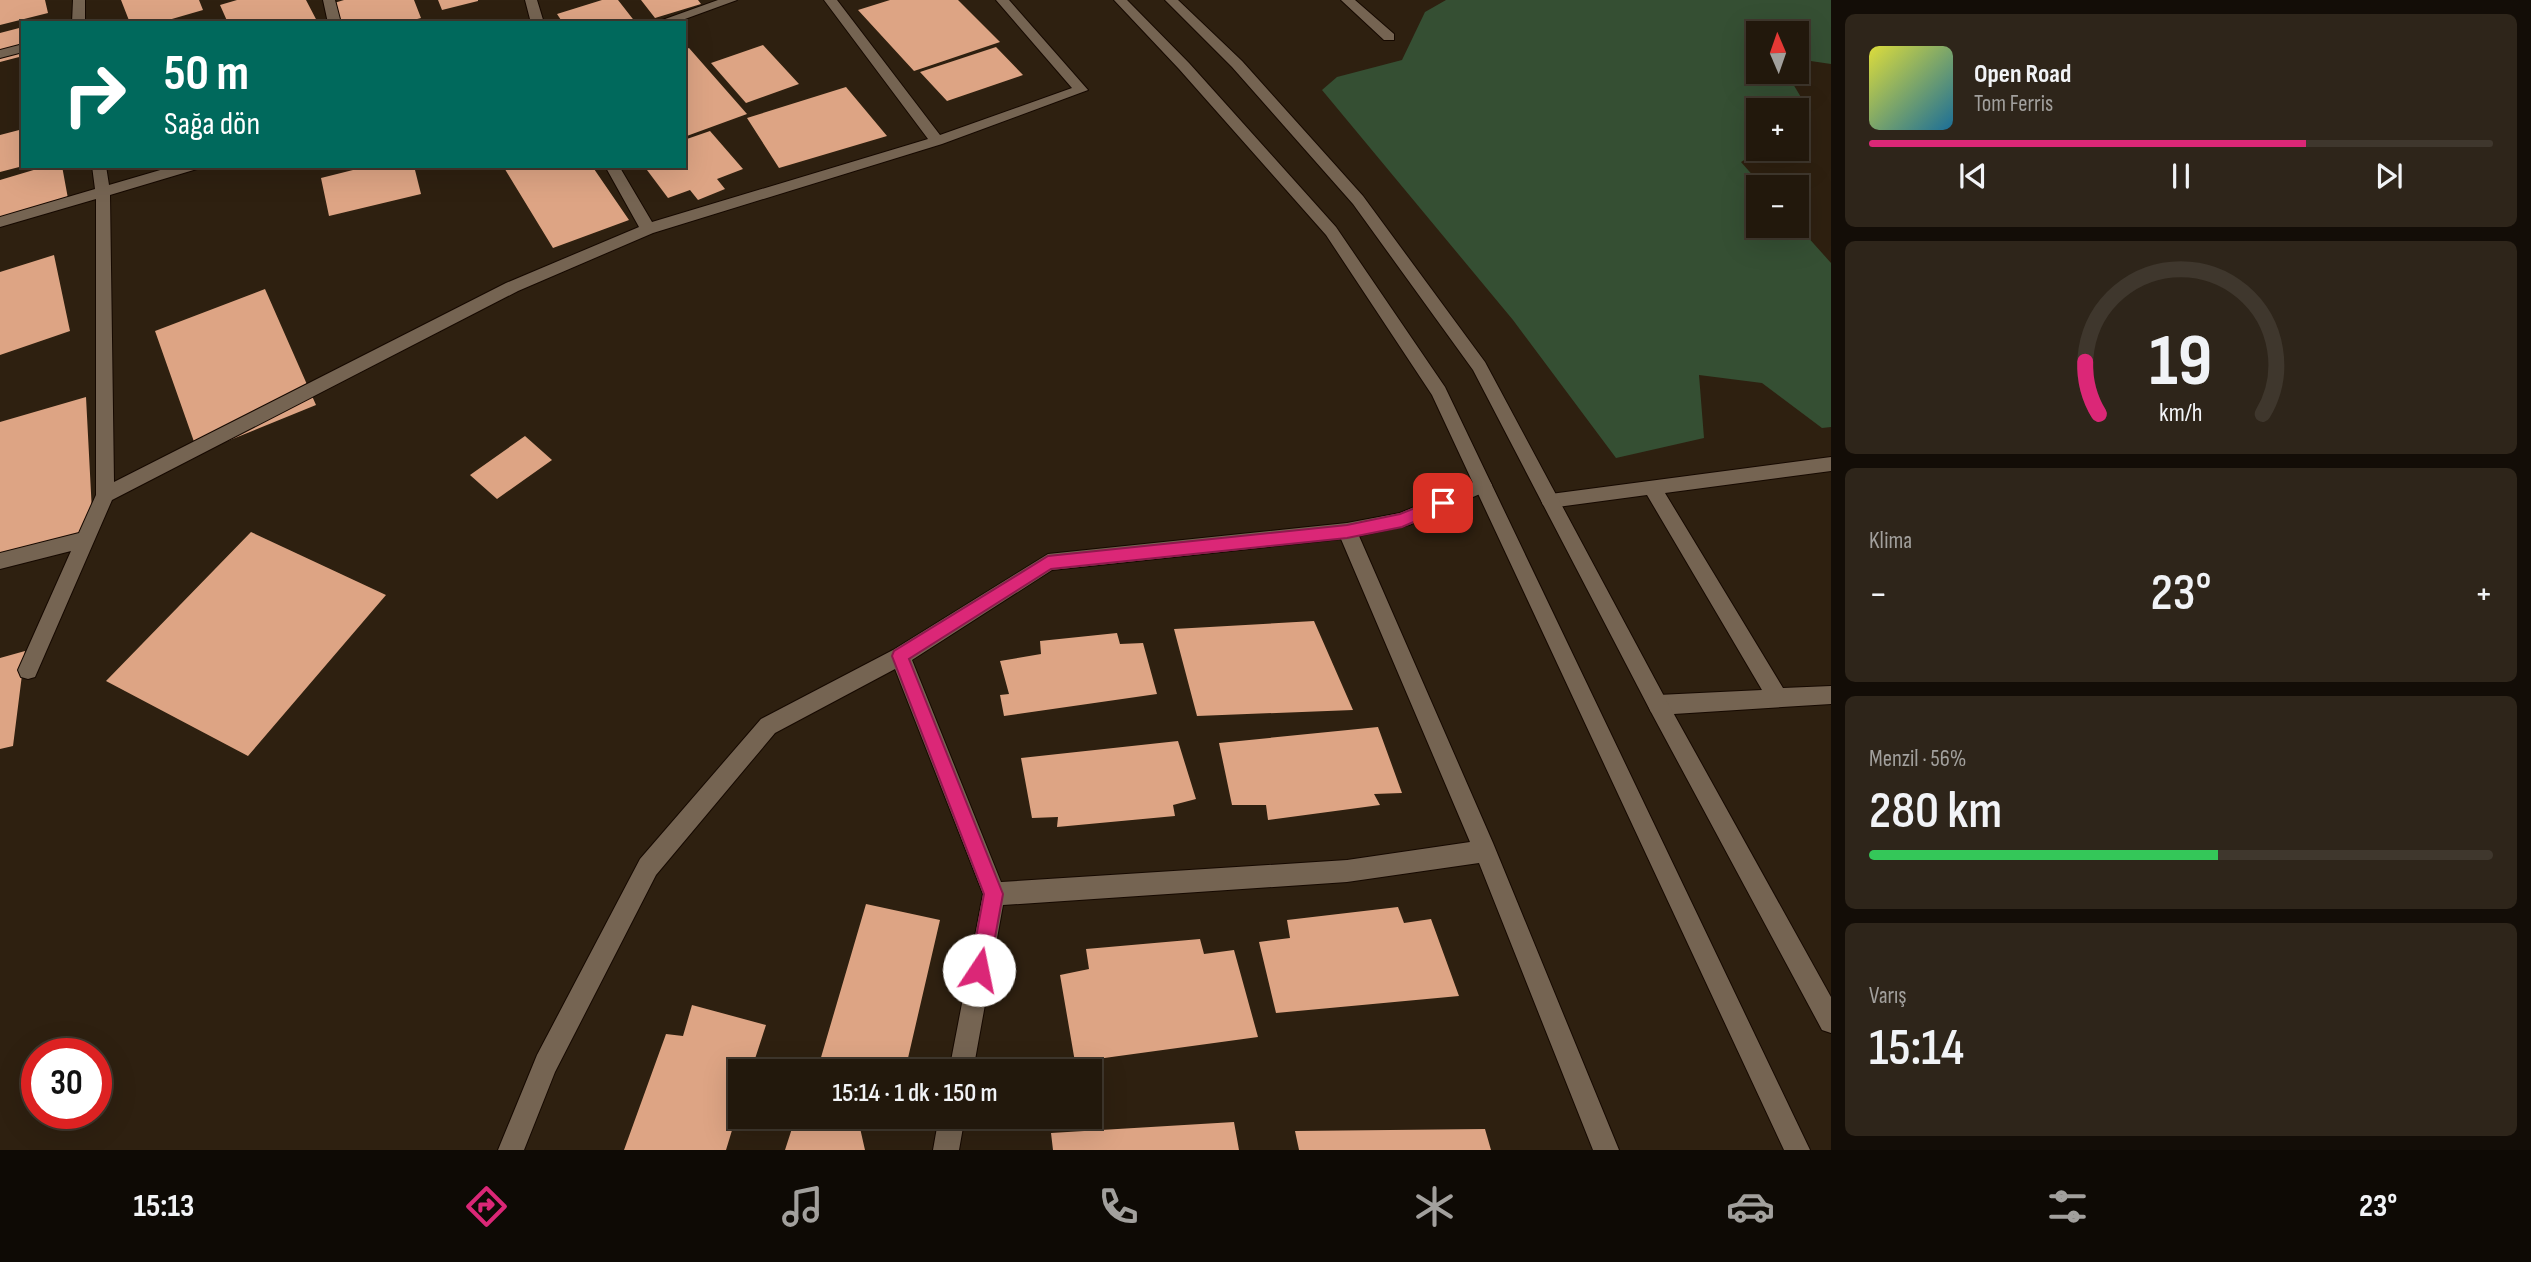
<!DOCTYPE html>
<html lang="tr">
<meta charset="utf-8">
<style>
:root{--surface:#22180c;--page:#2e251a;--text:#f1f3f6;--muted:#a2a09d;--line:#3f372d;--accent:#db2777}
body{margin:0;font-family:"Sofia Sans Condensed",sans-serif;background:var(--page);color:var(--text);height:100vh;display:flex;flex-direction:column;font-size:26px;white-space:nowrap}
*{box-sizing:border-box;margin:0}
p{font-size:23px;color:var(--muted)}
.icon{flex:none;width:38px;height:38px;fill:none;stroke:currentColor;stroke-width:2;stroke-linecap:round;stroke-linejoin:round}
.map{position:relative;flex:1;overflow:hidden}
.side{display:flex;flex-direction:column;gap:14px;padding:14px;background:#130d07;width:700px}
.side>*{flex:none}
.hud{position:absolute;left:21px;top:21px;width:665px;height:147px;border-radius:0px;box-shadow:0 7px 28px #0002,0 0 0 2px var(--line);background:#00695c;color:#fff;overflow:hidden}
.needle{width:46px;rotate:358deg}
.tools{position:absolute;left:1746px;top:21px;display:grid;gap:14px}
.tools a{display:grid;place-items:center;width:63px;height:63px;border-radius:0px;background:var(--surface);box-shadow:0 7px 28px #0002,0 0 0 2px var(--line);font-size:35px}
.speed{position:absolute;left:21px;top:1038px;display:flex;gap:14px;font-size:35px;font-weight:700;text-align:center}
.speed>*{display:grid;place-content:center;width:91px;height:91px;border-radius:50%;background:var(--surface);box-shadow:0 7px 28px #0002,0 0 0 2px var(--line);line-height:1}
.speed .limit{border:10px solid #d22;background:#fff;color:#111}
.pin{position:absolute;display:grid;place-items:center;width:60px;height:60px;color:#fff;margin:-30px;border-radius:14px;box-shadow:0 4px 10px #0006}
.me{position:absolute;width:77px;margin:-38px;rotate:11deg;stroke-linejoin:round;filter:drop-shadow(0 0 5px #0008)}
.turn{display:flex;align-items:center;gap:24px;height:147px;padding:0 28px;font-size:32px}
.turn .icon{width:91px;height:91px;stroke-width:2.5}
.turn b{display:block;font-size:49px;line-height:60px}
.big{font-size:52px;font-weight:600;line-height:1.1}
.side .card{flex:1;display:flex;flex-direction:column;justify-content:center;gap:10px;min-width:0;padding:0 24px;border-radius:10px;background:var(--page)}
.side .dial{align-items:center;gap:0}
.dial svg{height:182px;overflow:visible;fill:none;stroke:var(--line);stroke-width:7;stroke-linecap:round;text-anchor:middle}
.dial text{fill:var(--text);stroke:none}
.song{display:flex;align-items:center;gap:21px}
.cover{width:84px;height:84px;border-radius:10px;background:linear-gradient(135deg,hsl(60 70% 55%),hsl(200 70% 35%))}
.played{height:7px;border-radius:4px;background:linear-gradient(90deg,var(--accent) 70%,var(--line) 70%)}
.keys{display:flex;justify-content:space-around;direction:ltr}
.heat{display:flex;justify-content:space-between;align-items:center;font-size:38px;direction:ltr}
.charge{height:10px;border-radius:5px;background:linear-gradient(90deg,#34c759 56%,var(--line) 0)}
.trip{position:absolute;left:728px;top:1059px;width:374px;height:70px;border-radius:0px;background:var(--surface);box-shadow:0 7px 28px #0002,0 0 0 2px var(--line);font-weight:600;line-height:70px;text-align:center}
.menu{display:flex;height:112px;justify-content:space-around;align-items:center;background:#0e0a05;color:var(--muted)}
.menu .icon{width:49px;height:49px}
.menu .current{color:var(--accent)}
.menu b{font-size:32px;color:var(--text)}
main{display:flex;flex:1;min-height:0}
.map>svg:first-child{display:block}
</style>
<main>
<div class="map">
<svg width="1831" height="1150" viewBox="0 0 1831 1150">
<rect width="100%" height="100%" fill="#2e2010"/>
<path fill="#354f33" d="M1446 0H1831V64L1797 59V33H1759V72H1786L1802 99 1797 111 1759 110V149H1762L1741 162 1763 187H1759V226L1797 225 1831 263V427L1822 428 1762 383 1699 375 1704 438 1616 458 1513 320 1322 90 1337 77 1402 60 1425 12Z"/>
<path fill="#dda484" d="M0 0H45L48 13 0 25Z
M121 0H199L203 10 158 23H130Z
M237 0H306L318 23H228L220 5Z
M344 0H414L421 18 402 23H341L334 3Z
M438 0H478V1L442 10Z
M602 0H618L636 23H563L557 14Z
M641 0H698L701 4 655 18Z
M890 0H958L1000 42 914 71 858 10Z
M23 27V56L0 62V33Z
M763 45 799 84 746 103 711 63Z
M996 47 1023 75 947 101 920 72Z
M689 48 747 114 684 137V50Z
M846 87 887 136 779 168 747 118Z
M23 129V166L0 172V135Z
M710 131 743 169 717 179 725 189 698 200 690 190 668 198 644 166H684V140Z
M47 166H62L69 204 0 224V180Z
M369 166H414L421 194 329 216 321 178Z
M503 166H592L629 220 553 248Z
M54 255 70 331 0 355V272Z
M265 289 316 405 198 453 155 331Z
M86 397 93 531 0 561V422Z
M525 436 552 460 497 499 470 475Z
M251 532 386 595 248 756 106 681Z
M1314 621 1353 710 1197 716 1174 629Z
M1117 633 1120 644 1143 643 1157 694 1004 716 1000 695 1009 694 1000 661 1041 654 1040 641Z
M25 651 13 746 0 749V658Z
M1378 727 1402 793 1374 794 1380 805 1268 820 1266 805H1232L1219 743Z
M1178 741 1196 799 1173 805 1175 816 1057 827 1058 817 1032 818 1021 758Z
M866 904 940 920 905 1071H817Z
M1398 907 1404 923 1431 919 1459 996 1276 1013 1259 942 1290 938 1287 920Z
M1200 939 1204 954 1234 950 1258 1037 1075 1062 1060 975 1089 969 1086 949Z
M692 1005 766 1025 751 1071H740V1104L726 1150H624L666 1034 683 1036Z
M796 1116H809L860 1128 865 1150H785Z
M1234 1122 1239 1150H1053L1051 1133Z
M1485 1129 1491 1150H1299L1295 1131Z"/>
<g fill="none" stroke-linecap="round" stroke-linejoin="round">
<defs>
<path id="minor" d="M73 0H85V23H72Z
M323 0H335L341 23H328Z
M525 0H537L544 23H531Z
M718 0H737L674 23H654Z
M824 0H837L940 135 1072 88 996 0H1009L1088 90 942 144 653 233 518 291 112 500 35 677 28 679 21 677 18 670 71 551 0 569V553L79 533 96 495V199L0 227V217L95 189 92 166H106L109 185 174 166H199L197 169 110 195 114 482 506 283 639 227 605 166H619L652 222 928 139Z
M1341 0H1355L1394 34V40H1384Z
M23 44V52L0 58V50Z
M1831 457V471L1665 493 1783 688 1831 686V704L1658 715 1651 712 1648 705 1651 698 1658 695 1762 690 1647 495 1550 508 1543 505 1541 500 1543 495Z
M1483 478 1489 480 1492 485 1489 490 1409 525 1359 536 1493 843 1619 1150H1593L1479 863 1347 882 1003 905 973 1071H949L983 894 895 669 775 733 656 875 555 1072 524 1150H498L537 1055 640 859 761 719 893 650 1048 554 1347 523 1400 513ZM1341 539 1470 842 1347 860 1001 882 912 660 1052 570Z
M939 1116H965L959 1150H933Z"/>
<path id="secondary" d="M1114 0H1127L1189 63 1336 227 1445 387 1810 1150H1784L1432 395 1326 235 1179 69Z
M1165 0H1178L1242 61 1363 196 1485 362 1665 698 1831 997V1033L1822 1030 1651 712 1473 370 1353 204 1232 67Z"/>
</defs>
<use href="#minor" stroke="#160900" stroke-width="2"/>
<use href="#secondary" stroke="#160900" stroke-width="2"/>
<use href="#minor" fill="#756452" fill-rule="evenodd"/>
<use href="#secondary" fill="#756452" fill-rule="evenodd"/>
</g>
<path fill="#db2777" stroke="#8e194d" stroke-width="2" d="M1443 497 1448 499 1450 503 1448 507 1402 527 1347 538 1051 569 909 659 1003 894 989 970 986 977 979 980 973 977 970 970 984 894 892 656 894 651 1048 556 1347 525 1400 514Z"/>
</svg>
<div class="tools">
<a><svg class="needle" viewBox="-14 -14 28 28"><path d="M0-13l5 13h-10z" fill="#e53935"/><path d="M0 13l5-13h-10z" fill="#a2a09d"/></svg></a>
<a>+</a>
<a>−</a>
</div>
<div class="speed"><div class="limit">30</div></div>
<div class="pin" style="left:1443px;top:503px;background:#d93025"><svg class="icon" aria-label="arrive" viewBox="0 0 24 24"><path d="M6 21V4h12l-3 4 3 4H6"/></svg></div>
<svg class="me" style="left:979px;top:970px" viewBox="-20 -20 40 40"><circle r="19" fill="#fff"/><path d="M0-13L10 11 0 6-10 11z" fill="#db2777"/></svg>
<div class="trip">15:14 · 1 dk · 150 m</div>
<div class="hud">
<div class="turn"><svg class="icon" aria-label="right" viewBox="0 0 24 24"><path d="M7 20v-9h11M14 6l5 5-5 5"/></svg><div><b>50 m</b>Sağa dön</div></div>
</div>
</div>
<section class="side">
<div class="card">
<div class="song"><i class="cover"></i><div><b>Open Road</b><p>Tom Ferris</p></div></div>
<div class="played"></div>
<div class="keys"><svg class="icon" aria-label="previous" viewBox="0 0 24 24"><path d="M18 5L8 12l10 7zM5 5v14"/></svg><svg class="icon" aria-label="pause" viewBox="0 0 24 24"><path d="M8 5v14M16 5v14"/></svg><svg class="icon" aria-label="next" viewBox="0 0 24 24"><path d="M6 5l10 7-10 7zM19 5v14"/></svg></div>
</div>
<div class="card dial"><svg viewBox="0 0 100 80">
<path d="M14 69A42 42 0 1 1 86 69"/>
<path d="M14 69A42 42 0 0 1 8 46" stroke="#db2777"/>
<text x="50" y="56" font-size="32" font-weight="700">19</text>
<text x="50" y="72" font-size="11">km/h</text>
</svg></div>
<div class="card"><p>Klima</p>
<div class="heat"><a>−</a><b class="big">23°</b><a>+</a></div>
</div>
<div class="card"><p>Menzil · 56%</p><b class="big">280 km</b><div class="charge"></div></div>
<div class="card"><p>Varış</p><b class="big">15:14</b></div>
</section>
</main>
<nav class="menu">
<b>15:13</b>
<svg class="icon current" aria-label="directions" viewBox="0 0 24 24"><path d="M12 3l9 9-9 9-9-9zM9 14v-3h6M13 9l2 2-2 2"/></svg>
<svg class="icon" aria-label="music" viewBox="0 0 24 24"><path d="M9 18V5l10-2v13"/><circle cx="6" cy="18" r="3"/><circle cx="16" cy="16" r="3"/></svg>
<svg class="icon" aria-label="phone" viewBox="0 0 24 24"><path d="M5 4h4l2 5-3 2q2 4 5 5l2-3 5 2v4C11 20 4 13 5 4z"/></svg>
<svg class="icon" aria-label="climate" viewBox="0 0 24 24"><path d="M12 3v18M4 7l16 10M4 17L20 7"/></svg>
<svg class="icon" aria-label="car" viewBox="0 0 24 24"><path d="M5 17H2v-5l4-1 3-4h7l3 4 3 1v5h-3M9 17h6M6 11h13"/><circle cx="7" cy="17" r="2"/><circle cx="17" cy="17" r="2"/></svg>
<svg class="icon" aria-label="filters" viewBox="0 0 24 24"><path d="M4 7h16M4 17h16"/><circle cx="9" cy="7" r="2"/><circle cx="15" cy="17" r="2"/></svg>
<b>23°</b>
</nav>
